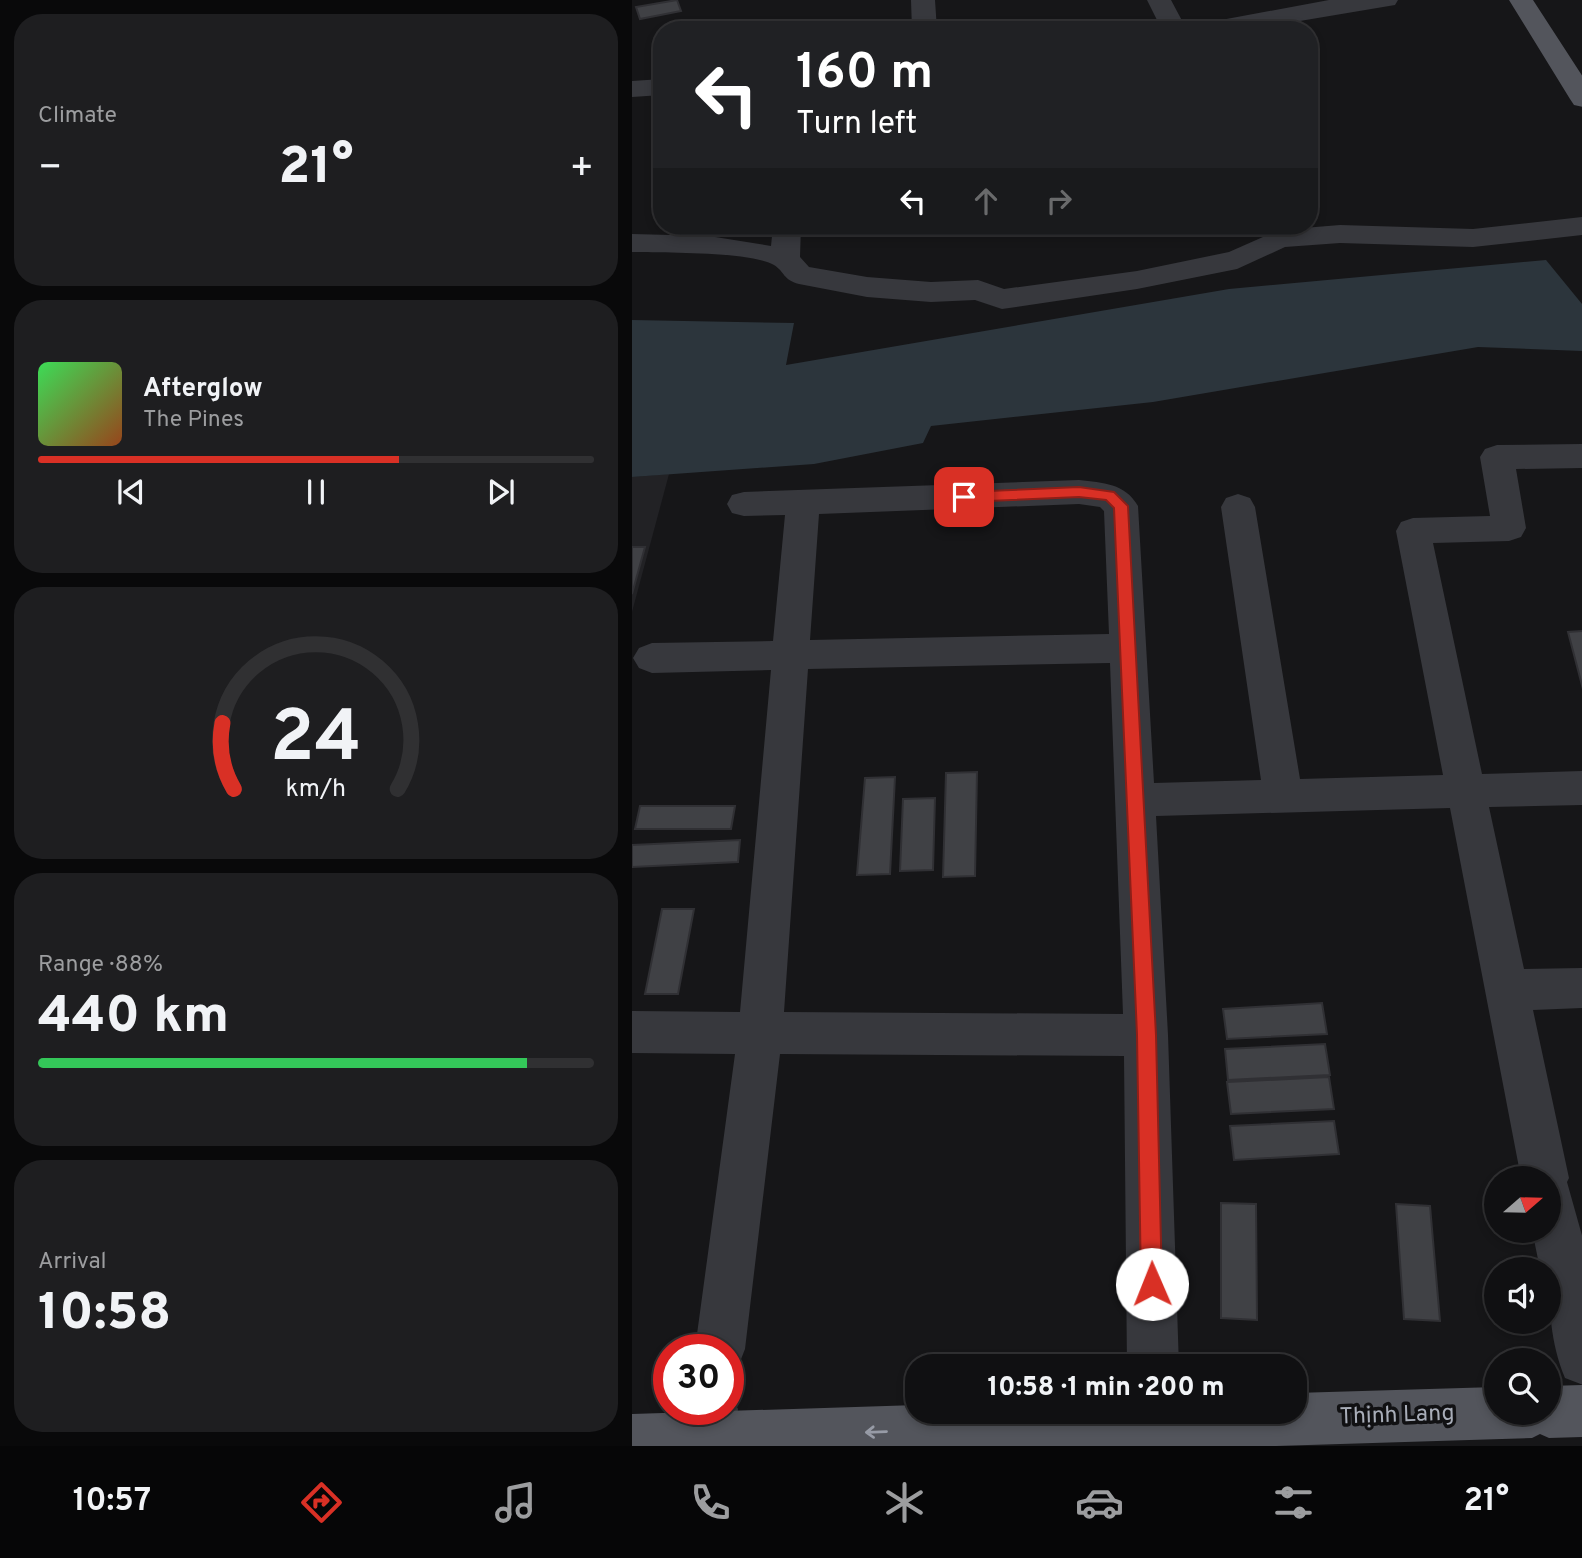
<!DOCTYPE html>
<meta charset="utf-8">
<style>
:root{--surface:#101012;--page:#1e1e20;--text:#f1f3f6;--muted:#9c9d9f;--line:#303032;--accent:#d93025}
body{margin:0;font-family:Overpass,sans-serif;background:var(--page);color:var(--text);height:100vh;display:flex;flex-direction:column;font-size:26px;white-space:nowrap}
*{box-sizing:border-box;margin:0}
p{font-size:23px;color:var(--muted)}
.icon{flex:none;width:38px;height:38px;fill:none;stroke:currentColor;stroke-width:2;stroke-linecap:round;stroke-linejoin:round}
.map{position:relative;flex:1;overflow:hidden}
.panel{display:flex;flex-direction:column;gap:14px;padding:14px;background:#09090a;width:632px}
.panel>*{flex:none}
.guide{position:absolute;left:21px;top:21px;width:665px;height:214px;border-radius:28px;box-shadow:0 4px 10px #0003,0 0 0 2px var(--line);background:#202124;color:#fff;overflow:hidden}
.needle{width:46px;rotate:70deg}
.tools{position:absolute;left:852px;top:1166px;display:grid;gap:14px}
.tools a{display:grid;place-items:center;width:77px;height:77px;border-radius:50%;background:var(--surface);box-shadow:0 4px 10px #0003,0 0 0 2px var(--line);font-size:35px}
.speed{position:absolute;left:21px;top:1334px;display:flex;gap:14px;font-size:35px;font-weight:700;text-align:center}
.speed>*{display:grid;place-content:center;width:91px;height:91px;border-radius:50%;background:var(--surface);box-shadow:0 4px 10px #0003,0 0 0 2px var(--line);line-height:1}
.speed .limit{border:10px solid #d22;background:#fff;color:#111}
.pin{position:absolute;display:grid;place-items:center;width:60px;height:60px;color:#fff;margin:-30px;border-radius:14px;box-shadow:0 4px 10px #0006}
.me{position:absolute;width:77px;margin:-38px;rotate:359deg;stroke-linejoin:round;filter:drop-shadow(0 0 5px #0008)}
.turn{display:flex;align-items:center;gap:24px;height:147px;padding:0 28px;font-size:32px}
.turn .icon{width:91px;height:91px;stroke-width:2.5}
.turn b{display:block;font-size:49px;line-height:60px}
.lanes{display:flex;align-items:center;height:66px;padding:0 28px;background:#0003;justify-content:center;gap:35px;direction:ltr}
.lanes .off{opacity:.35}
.big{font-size:52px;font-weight:800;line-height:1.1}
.panel .tile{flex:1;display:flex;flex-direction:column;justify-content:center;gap:10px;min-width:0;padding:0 24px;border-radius:28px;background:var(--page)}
.panel .dial{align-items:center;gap:0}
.dial svg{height:182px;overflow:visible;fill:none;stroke:var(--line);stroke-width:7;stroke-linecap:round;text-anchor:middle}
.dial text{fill:var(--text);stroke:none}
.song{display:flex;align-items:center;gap:21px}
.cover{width:84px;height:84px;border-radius:10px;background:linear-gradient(135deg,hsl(130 70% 55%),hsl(20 70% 35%))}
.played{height:7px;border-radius:4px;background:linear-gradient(90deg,var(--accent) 65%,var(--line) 65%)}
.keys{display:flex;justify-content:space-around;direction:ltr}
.heat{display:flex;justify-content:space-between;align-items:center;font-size:38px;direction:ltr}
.charge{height:10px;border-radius:5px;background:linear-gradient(90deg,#34c759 88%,var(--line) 0)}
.trip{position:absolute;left:273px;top:1354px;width:402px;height:70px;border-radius:28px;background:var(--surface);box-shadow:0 4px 10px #0003,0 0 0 2px var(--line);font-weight:800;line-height:70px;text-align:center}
.tabs{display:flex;height:112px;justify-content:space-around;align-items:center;background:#060607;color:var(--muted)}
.tabs .icon{width:49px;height:49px}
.tabs .selected{color:var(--accent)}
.tabs b{font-size:32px;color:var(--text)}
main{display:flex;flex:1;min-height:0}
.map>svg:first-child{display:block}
</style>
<main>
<section class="panel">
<div class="tile"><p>Climate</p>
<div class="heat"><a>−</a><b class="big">21°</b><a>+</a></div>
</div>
<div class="tile">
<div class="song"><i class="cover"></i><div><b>Afterglow</b><p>The Pines</p></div></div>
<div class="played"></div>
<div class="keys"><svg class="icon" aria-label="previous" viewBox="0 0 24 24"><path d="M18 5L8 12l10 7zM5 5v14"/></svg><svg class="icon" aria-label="pause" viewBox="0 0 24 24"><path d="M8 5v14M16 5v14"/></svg><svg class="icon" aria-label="next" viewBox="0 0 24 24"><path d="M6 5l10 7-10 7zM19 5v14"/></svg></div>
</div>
<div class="tile dial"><svg viewBox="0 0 100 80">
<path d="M14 69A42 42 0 1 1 86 69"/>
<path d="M14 69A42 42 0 0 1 9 40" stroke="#d93025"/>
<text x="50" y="56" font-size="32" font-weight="700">24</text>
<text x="50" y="72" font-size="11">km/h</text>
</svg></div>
<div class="tile"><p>Range · 88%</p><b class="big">440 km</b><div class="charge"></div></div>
<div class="tile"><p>Arrival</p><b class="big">10:58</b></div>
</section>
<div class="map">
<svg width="951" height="1446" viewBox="0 0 951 1446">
<rect width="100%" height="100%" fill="#161618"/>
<path fill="#222225" d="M37 474 0 612V477Z"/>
<path fill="#2c353c" d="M914 260 950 304V351L846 347 521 402 299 426 291 443 182 464 0 477V320L162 323 154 365 597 289Z"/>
<path fill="#404145" stroke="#303034" stroke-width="2" d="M45 0 49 11 8 19 4 7Z
M0 547H13L0 594Z
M951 631V689L936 632Z
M345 772 343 876 311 877 314 773Z
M263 777 258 874 225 875 233 778Z
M303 798 301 870 268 871 271 799Z
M8 806H103L99 829H3Z
M108 840 106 862 0 867V845Z
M30 909H62L46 994H13Z
M690 1003 695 1034 595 1039 591 1009Z
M693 1044 698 1075 596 1080 593 1049Z
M697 1077 702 1109 599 1114 595 1082Z
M702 1121 707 1154 602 1160 598 1126Z
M589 1203 624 1204 625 1320 589 1318Z
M764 1204 798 1206 808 1321 772 1319Z"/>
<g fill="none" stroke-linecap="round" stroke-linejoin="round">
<path fill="#37383d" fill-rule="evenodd" d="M279 0H303L305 30H280Z
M515 0H539L555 30H530Z
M697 0H766L763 5 615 30H561L564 25 573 23Z
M30 79V95L0 97V81Z
M951 217V235L841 247 708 243 653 247 605 269 505 289 370 309 343 300 299 302 235 297 167 284C151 280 153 272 142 265 117 251 31 253 0 252V234L77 236 139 246 141 226H169L168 257 177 267 235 277 299 282 346 280 372 289 505 271 597 252 647 230 708 225 841 229Z
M951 444V468L884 469 894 528 889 537 877 541 801 543 850 774 951 771V805L857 807 892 969 951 968V1008L901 1010 937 1178 935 1182 951 1239V1385L933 1378C918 1342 917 1307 917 1269H908L900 1230H917V1178H889L818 808 524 816 536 1035 547 1367H495L492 1056 148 1054 113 1349 106 1367 96 1371V1349H63L103 1054 0 1053V1011L108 1012 139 670 20 673 7 668 1 658 7 648 20 643 141 641 153 515 112 516 100 513 95 504 100 495 112 492 447 480C471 483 493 483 506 506L522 783 629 780 589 507 594 498 606 494 618 498 623 507 668 779 811 775 764 531 769 522 781 518 858 516 848 457 853 449 865 445ZM447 504 468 507 472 511 477 634 178 640 187 514ZM478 663 491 1014 152 1012 176 669Z
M96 1390 106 1409 101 1446H49L54 1409H96Z"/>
<path fill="#53555c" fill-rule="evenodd" d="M877 0H901L951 77V107L942 105 938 99Z
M951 1385V1437L917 1438 908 1434 900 1438 644 1446H0V1414L285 1405V1412H663V1393L864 1387V1412H917V1386Z"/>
</g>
<defs><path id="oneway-shaft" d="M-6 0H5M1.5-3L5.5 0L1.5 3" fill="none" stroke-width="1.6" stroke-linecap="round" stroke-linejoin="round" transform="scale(1.75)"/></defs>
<use stroke="#979ba6" href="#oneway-shaft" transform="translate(244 1432) rotate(178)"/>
<path fill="#d93025" stroke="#8d1f18" stroke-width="2" d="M447 487 482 492 496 506 524 1035 530 1284 527 1291 520 1294 512 1291 509 1284 505 1035 482 508 474 500 447 497 332 502 325 497 332 492Z"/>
<g text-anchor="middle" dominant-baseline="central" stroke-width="7" stroke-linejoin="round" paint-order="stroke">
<g font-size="23" fill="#a8adb8" stroke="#111113">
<text transform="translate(765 1416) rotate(-2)">Thịnh Lang</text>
</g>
</g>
</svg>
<div class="tools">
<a><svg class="needle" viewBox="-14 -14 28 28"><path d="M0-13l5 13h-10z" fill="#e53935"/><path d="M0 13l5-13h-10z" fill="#9c9d9f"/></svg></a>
<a><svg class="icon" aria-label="sound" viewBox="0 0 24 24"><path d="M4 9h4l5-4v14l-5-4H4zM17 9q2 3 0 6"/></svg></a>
<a><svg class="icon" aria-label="search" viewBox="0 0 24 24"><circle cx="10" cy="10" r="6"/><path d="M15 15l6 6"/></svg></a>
</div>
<div class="speed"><div class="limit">30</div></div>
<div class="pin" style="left:332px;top:497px;background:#d93025"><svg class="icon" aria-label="arrive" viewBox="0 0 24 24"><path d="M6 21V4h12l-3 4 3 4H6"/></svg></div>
<svg class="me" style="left:520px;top:1284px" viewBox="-20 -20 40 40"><circle r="19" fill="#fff"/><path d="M0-13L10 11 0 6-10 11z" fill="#d93025"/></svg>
<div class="trip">10:58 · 1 min · 200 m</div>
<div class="guide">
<div class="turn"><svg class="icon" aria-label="left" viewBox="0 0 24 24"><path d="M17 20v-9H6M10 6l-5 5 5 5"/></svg><div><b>160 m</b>Turn left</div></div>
<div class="lanes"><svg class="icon" aria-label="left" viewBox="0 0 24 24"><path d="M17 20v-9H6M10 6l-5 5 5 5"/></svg><svg class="icon off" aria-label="ahead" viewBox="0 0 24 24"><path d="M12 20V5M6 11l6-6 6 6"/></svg><svg class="icon off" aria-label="right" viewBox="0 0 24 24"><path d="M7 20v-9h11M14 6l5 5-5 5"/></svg></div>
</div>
</div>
</main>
<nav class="tabs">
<b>10:57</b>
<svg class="icon selected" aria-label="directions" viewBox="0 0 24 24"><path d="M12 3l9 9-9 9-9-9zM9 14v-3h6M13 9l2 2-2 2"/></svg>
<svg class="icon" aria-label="music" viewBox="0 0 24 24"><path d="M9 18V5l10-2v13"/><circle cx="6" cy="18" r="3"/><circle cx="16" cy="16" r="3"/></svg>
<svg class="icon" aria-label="phone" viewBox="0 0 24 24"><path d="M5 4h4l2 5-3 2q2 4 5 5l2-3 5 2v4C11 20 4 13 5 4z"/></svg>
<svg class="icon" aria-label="climate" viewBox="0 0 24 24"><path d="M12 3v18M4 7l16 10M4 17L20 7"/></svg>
<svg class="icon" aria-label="car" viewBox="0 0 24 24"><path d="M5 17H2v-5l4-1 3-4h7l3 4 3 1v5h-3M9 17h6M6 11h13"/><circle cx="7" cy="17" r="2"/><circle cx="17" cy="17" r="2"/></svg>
<svg class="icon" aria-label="filters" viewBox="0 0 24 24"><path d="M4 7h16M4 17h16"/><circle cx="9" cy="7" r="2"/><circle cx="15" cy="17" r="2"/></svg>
<b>21°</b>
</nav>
